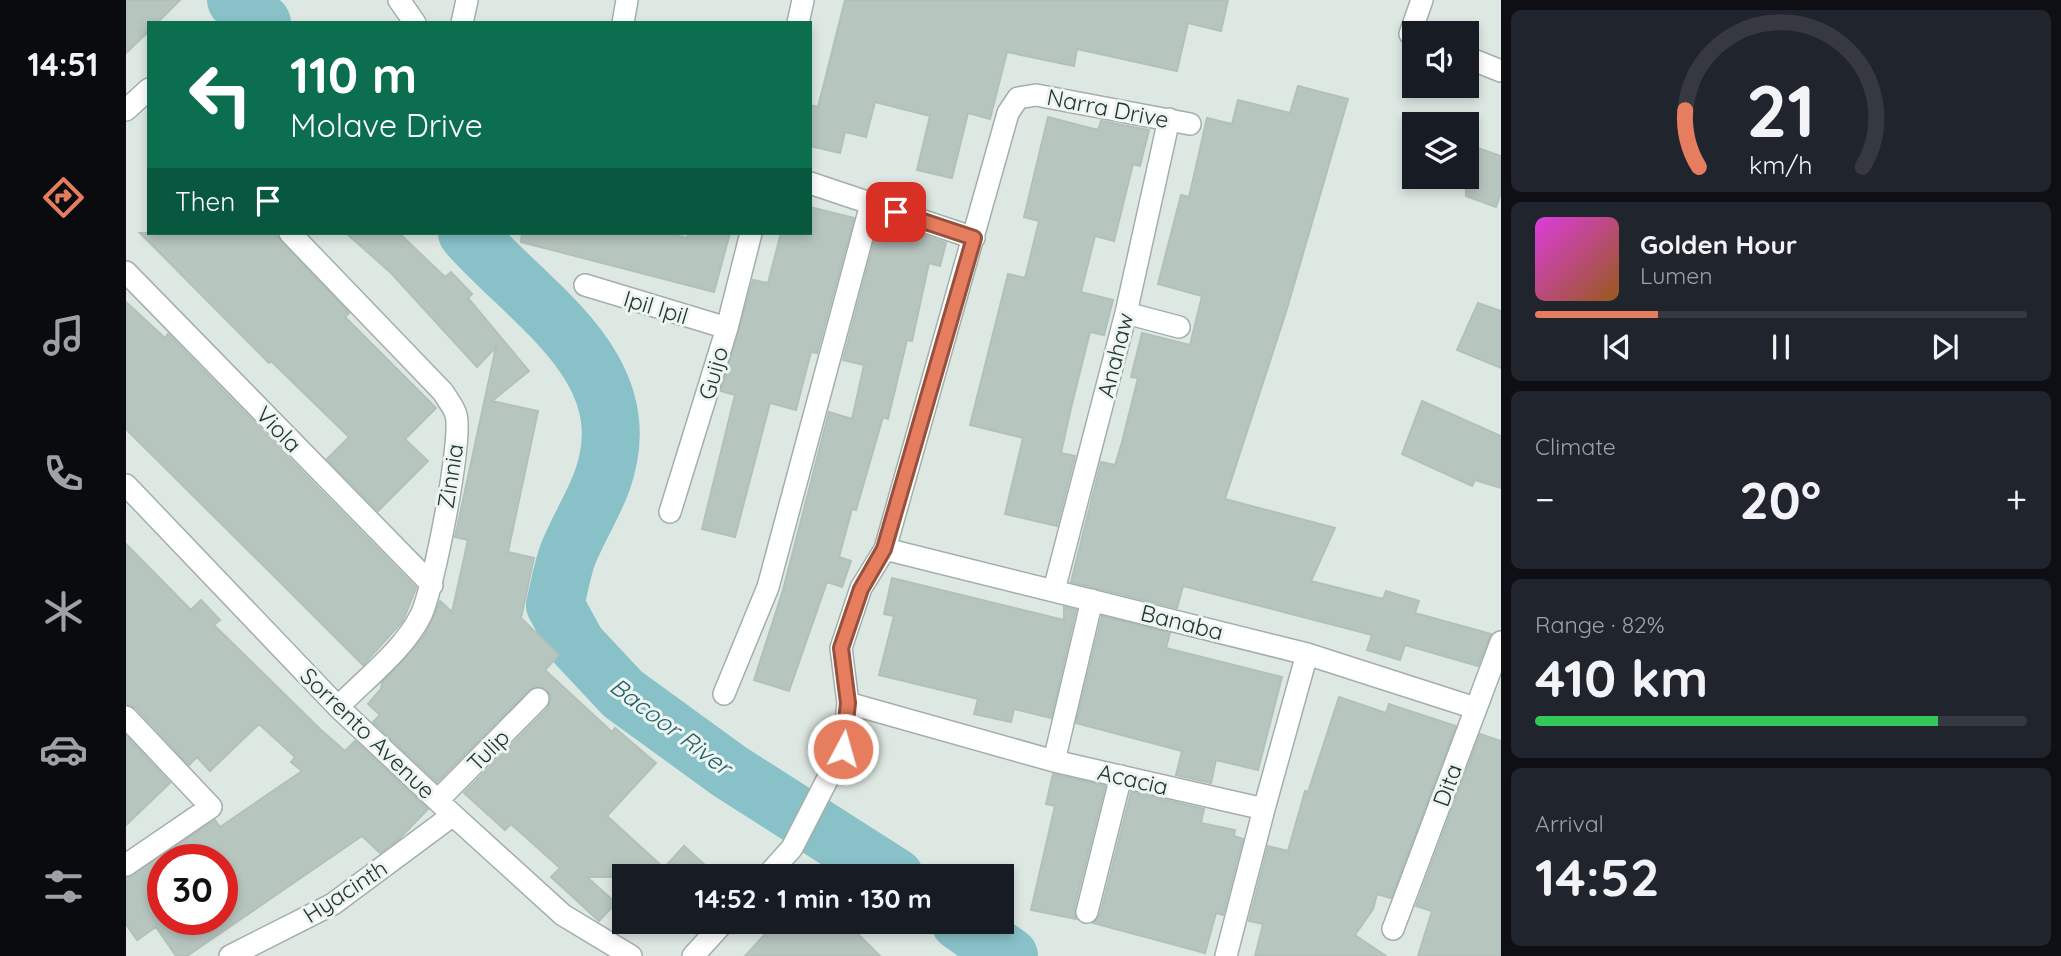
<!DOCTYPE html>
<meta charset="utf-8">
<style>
:root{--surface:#171b24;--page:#20242c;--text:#f1f3f6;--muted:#9ea1a6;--line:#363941;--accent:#e57d5e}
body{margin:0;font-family:Quicksand,sans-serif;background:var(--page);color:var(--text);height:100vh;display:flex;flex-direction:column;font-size:26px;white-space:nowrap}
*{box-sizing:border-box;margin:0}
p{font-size:23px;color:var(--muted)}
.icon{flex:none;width:38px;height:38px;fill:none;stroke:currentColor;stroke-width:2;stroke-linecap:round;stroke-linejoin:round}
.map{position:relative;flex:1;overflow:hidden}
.panel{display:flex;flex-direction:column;gap:10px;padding:10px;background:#0d0f14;width:560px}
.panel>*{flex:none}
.hud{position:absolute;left:21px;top:21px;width:665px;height:214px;border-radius:0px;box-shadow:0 4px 10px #0003;background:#0b6e4f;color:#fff;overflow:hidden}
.controls{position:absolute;left:1276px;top:21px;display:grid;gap:14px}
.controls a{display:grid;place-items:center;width:77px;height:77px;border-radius:0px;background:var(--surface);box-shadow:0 4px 10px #0003;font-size:35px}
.speed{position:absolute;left:21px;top:844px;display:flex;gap:14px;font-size:35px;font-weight:700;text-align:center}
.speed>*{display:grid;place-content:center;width:91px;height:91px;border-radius:50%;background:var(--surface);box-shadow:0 4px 10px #0003;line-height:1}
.speed .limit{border:10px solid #d22;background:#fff;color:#111}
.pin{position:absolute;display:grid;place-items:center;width:60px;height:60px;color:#fff;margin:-30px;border-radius:14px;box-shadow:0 4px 10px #0006}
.me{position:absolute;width:77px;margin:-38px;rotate:6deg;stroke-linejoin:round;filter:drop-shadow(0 0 5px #0008)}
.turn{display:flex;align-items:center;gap:24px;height:147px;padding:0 28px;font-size:32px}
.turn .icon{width:91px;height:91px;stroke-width:2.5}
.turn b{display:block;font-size:49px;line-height:60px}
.then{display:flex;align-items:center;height:66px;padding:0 28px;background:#0003;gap:14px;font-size:26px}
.big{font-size:52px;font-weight:700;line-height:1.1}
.panel .tile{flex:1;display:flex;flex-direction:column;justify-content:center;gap:10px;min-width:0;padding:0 24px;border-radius:10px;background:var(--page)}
.panel .dial{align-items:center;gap:0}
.dial svg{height:182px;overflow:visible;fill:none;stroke:var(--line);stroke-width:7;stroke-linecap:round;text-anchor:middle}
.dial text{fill:var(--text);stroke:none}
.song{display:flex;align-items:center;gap:21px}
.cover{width:84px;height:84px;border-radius:10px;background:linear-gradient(135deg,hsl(300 70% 55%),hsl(30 70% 35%))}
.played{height:7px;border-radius:4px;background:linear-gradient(90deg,var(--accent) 25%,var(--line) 25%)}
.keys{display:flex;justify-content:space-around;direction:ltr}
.heat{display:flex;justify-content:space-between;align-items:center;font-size:38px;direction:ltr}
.charge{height:10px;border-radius:5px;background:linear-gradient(90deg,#34c759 82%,var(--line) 0)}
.trip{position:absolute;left:486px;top:864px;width:402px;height:70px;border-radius:0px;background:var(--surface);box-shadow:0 4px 10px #0003;font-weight:700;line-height:70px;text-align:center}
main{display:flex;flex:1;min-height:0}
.menu{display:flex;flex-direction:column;width:126px;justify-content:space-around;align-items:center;background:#090b0e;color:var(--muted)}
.menu .icon{width:49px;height:49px}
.menu .on{color:var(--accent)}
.menu b{font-size:32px;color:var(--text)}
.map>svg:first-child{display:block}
</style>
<main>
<nav class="menu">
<b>14:51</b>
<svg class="icon on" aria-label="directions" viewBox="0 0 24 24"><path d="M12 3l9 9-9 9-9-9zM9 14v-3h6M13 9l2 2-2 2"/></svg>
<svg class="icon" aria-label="music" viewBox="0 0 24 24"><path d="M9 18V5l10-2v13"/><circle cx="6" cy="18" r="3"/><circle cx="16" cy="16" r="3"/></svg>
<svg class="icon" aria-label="phone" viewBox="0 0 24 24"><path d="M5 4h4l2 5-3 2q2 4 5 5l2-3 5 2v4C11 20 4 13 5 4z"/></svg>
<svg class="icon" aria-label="climate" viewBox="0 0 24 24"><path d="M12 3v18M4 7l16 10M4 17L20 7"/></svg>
<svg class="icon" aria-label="car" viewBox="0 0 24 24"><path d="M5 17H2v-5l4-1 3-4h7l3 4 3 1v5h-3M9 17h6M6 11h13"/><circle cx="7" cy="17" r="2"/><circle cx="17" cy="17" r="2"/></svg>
<svg class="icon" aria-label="filters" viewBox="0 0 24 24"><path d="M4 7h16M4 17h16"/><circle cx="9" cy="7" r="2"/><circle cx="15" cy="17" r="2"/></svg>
</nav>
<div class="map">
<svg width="1375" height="956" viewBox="0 0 1375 956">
<rect width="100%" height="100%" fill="#dee8e3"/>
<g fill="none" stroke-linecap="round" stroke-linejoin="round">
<path stroke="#89c1c9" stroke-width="58" d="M110 0 136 23
M341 233C405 306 517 368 476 481 467 506 452 529 442 554 436 570 433 589 429 605L451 645 497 694 603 771 769 877
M834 922 883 956"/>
</g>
<path fill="#b7c5bf" stroke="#b1c1ba" stroke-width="2" fill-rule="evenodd" d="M0 0H54L31 23H23V31L0 53Z
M719 0H1102L1095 31 1062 23 1051 71 951 49 948 66 881 52 864 119 842 113 826 178 791 170 804 116 749 102 740 137 719 132 714 153 684 146V105L692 107Z
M1172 86 1222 99 1160 312 1099 499 1209 528 1185 581 1257 599 1260 591 1293 601 1289 613 1365 634 1352 666 1279 645 1274 660 1241 650 1246 635 1057 586 1051 608 945 582 975 462 989 465 996 442 1012 378 1005 377 1016 333 1064 345 1076 296 1032 284 1055 195 1063 197 1081 118 1106 124 1112 100 1164 113Z
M922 117 972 130 975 121 1023 130 1014 166 1007 164 988 241 969 236 955 292 987 300 978 335 964 332 945 408 935 453 949 456 931 526 879 514 897 438 844 425 882 274 899 278 913 221 898 217Z
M1340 144 1375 156V193L1370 207 1340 196Z
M684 207 728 218 691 353 685 352 670 410 644 403 609 537 576 529 609 395 595 391 627 280 642 283 655 233H684Z
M754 220 820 243 814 266 803 263 786 341 781 340 762 419 757 417 730 510 726 509 713 557 725 561 716 587 701 582 663 691 628 680 657 590 703 412 726 419 738 365 717 360Z
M14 233H148L223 313 219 317 310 408 279 439 302 461 252 511 201 459 223 437 145 361 143 363Z
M220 233H273L319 277 325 272 346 294 342 298 403 371 366 401 412 411 382 552 408 558 395 618 433 655 419 670 486 732 489 728 530 763 481 816 538 868 558 846 592 877H461L490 903 473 921 425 877 434 868 385 824 379 830 338 793 422 708 425 696 416 687 403 690 311 782 247 722 254 715 242 704 255 689 256 683 298 636 314 601 326 612 342 540 329 537 370 347 351 367 265 273Z
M396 233H541L561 238 563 233H604L588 292 395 242Z
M0 302 39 338 42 334 290 588 277 621 237 665 0 429Z
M1352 303 1375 311V368L1331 350Z
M1296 401 1375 436V488L1349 480 1346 486 1276 454Z
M0 544 65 610 75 600 94 620 88 625 195 730 219 751 229 741 302 809 274 838 254 853 236 836 61 956H50L30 927 11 940 0 924V878L89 820 94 827 176 771 165 762 169 757 133 724 84 771 71 757 63 765 10 708 0 704ZM37 859H96V919H37Z
M766 578 938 620V607L950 610 925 718 888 709 885 722 848 714 852 699 753 675 768 616 758 614Z
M976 616 1044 633 1040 648 1156 677 1132 770 1090 760 1085 783 1050 775 1056 751 950 723Z
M1213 697 1260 713 1263 704 1330 726 1265 898 1251 894 1247 909 1229 935 1260 956H1129L1137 924 1123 921 1142 846 1162 851 1179 791 1182 792Z
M1354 734 1375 741V956H1292L1306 911 1290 906Z
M0 736 44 783 0 825Z
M927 774 979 786 948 909 950 919 905 910 929 806 920 804Z
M1005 792 1078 809 1075 823 1109 830 1108 836 1117 839 1097 915 1090 913 1079 953 967 923 974 915Z
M650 922H720L754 956H619Z"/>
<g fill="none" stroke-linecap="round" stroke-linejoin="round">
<defs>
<path id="minor" d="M273 0 289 23
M336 23 341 0
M497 23 501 0
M672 23 677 0
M1288 36 1284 34 1296 0
M1340 57 1375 71
M0 110 23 89
M684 183 848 238
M164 233 317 392C321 399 328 407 330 415 337 439 307 591 295 615 278 650 239 679 212 707
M0 272 306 585
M459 285 601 328
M1000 313 1053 327
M0 485 212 707 327 815 437 915 505 956
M544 512 601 328 625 233
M759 549 1181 654 1349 708
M928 590 1000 313 1043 119
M598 694 642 587 745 204
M722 703 928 761 1138 809 1181 654
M0 717 85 807 0 865
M928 761 966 600
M312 800 412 699
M640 877 666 848 717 749 722 703 715 648 735 588 759 549 882 113 892 98 910 95 1064 124
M961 912 995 776
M1267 929 1375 642
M104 956 207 904 327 815
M567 956 598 922
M1100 956 1138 809"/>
</defs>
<use href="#minor" stroke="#a2afaa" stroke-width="24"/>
<use href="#minor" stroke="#fff" stroke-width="21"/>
</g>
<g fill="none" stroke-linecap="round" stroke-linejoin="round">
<defs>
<path id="route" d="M717 749 722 703 715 648 735 589 758 549 848 238 770 212"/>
</defs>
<use href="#route" stroke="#95513d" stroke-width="18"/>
<use href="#route" stroke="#e57d5e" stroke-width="12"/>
</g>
<g text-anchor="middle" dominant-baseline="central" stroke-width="6" stroke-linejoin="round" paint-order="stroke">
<g font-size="23" fill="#213630" stroke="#eef5f1">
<text transform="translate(982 108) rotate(11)">Narra Drive</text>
<text transform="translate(530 307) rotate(17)">Ipil Ipil</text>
<text transform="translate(989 355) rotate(-76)">Anahaw</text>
<text transform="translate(587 373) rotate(-74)">Guijo</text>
<text transform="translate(153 429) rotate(46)">Viola</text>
<text transform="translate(324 476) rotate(-81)">Zinnia</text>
<text transform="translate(1056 622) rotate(14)">Banaba</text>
<text transform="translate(242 733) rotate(44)">Sorrento Avenue</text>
<text transform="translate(362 750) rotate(-45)">Tulip</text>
<text transform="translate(1007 779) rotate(13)">Acacia</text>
<text transform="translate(1321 785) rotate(-70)">Dita</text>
<text transform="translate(219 891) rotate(-33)">Hyacinth</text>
</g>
<g font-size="24" font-style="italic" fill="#21616c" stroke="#eef5f1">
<text transform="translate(545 726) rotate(37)">Bacoor River</text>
</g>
</g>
</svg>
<div class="controls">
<a><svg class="icon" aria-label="sound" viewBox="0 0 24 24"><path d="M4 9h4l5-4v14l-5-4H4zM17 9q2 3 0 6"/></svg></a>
<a><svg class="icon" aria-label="layers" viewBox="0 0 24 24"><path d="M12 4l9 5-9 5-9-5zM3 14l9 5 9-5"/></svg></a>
</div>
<div class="speed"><div class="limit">30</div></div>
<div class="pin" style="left:770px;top:212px;background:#d93025"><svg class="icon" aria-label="arrive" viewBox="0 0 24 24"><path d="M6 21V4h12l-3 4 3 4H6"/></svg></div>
<svg class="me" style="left:717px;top:749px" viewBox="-20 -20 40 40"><circle r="17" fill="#e57d5e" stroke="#fff" stroke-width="3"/><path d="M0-11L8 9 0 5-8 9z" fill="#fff"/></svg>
<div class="trip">14:52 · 1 min · 130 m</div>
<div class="hud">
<div class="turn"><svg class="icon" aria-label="left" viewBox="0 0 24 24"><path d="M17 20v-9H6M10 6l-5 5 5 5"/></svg><div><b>110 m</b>Molave Drive</div></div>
<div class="then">Then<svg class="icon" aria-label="arrive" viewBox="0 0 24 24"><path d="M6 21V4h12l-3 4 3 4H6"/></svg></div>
</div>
</div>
<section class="panel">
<div class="tile dial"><svg viewBox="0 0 100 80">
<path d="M14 69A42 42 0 1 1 86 69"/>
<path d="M14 69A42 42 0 0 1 8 44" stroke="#e57d5e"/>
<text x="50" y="56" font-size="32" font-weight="700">21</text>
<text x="50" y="72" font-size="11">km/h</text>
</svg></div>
<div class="tile">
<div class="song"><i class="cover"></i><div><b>Golden Hour</b><p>Lumen</p></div></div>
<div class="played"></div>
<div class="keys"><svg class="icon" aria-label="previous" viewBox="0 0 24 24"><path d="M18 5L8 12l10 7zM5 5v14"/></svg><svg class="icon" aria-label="pause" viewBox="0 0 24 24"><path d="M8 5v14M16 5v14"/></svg><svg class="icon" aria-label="next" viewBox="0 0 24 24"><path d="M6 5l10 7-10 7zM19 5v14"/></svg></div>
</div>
<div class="tile"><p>Climate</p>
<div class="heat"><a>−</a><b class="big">20°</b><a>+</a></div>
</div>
<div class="tile"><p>Range · 82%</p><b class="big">410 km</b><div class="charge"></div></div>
<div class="tile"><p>Arrival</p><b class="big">14:52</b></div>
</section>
</main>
